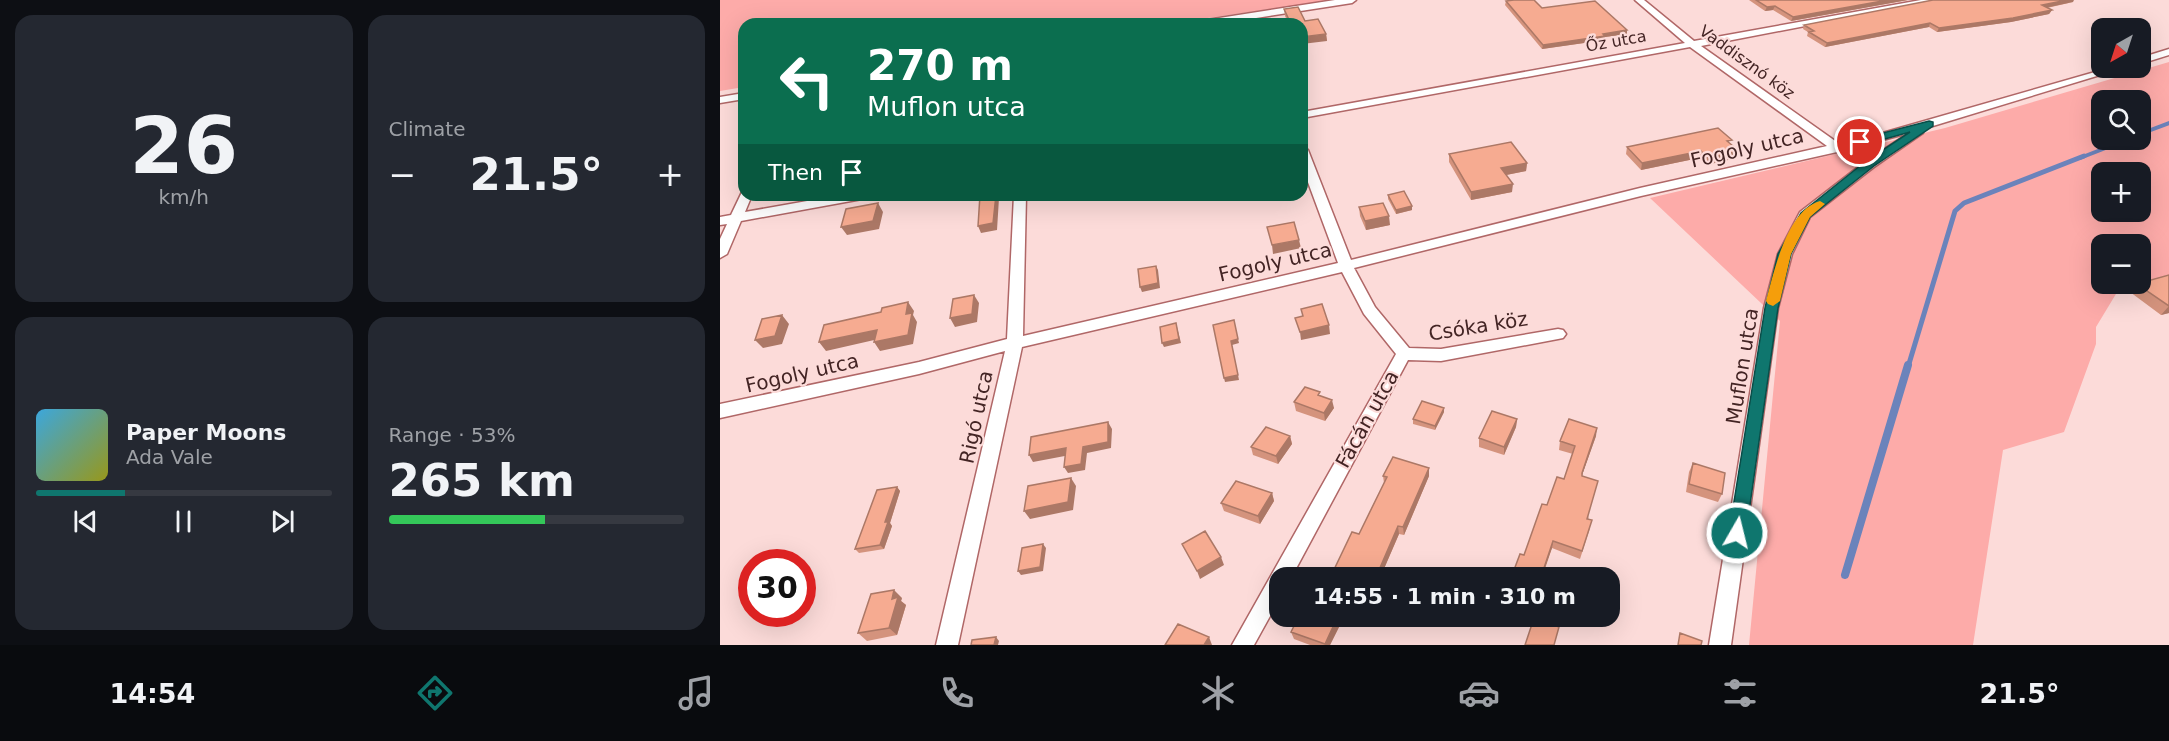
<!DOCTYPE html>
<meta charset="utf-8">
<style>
:root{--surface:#171b24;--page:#242831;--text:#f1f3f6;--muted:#9ea1a6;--line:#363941;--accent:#0f766e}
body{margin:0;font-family:"DejaVu Sans",sans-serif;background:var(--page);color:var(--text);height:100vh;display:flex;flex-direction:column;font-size:22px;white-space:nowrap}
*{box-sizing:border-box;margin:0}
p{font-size:20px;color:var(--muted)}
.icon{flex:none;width:33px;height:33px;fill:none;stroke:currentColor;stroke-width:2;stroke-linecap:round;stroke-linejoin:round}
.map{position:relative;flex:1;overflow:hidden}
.sheet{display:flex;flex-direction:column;gap:15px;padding:15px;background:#0d0f14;width:720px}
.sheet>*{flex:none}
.top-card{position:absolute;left:18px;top:18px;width:570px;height:183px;border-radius:18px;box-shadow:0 6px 24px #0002;background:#0b6e4f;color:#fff;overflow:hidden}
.needle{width:39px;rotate:219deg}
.buttons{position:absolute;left:1371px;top:18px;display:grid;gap:12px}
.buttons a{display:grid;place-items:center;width:60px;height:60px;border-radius:12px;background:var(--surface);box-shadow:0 6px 24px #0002;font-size:30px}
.speed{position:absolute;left:18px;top:549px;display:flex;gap:12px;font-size:30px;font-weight:700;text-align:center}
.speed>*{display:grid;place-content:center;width:78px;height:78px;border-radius:50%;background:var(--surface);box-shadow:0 6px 24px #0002;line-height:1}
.speed .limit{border:9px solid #d22;background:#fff;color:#111}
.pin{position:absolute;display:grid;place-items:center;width:51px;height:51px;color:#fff;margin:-26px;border:3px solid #fff;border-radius:50%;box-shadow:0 2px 6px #0007}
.me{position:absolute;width:66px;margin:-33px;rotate:8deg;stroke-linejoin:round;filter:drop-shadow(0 0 4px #0008)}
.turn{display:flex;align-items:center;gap:21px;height:126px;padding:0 30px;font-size:27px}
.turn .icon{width:78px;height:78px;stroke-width:2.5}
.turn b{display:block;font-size:42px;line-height:51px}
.then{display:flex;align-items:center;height:57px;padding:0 30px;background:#0003;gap:12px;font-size:22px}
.big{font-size:45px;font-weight:600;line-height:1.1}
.sheet .card{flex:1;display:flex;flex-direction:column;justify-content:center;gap:9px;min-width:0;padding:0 21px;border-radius:18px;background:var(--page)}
.sheet .dial{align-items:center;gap:0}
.dial b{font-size:78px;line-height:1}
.song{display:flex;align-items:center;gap:18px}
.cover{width:72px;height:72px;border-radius:9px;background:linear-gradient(135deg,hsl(200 70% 55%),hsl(60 70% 35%))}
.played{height:6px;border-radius:3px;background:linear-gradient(90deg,var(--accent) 30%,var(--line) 30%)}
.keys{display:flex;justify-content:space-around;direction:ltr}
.heat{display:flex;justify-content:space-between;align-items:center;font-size:33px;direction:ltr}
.charge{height:9px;border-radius:4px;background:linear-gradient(90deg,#34c759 53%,var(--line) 0)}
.sheet .tiles{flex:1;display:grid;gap:15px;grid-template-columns:repeat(2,1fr)}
.trip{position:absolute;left:549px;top:567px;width:351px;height:60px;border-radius:18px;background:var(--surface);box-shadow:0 6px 24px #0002;font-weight:600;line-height:60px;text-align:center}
.tab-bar{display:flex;height:96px;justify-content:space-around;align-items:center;background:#090b0e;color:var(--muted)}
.tab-bar .icon{width:42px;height:42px}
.tab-bar .on{color:var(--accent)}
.tab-bar b{font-size:27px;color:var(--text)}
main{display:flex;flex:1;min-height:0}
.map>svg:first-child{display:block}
</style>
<main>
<section class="sheet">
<div class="tiles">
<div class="card dial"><b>26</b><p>km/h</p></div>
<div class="card"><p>Climate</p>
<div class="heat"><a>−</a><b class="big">21.5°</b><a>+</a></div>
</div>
<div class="card">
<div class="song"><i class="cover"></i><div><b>Paper Moons</b><p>Ada Vale</p></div></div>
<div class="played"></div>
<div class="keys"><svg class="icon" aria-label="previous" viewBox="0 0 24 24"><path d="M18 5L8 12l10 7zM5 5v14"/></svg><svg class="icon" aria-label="pause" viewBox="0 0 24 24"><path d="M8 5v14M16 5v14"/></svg><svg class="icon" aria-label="next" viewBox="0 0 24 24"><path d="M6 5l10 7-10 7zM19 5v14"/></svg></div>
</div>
<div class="card"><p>Range · 53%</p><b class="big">265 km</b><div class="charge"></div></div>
</div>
</section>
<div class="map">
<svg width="1449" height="645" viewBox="0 0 1449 645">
<rect width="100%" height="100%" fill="#fcdbd9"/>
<path fill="#fdaba9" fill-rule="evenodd" d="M0 0H612L446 24H24V87L0 91Z
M1449 62V278L1421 281 1420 244H1382V284H1402L1376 327V344L1344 432 1283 450 1253 645H1029L1060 321 930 198 1225 128ZM1382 100H1420V140H1382ZM1382 172H1420V212H1382Z"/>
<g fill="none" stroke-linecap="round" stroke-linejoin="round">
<path stroke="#6b83bb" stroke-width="4" d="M1420 134 1449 123
M1360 158 1406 140"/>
<path stroke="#6b83bb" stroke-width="5" d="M1188 367 1235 211 1244 203 1364 156"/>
<path stroke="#6b83bb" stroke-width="8" d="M1125 575 1188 365"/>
<defs>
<path id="street" d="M615 0H636L632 3 498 24H475L480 21Z
M915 0H924L974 41 1201 0H1220L981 46 1118 143 1159 134 1389 68H1403L1203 129V133L1154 167 1090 217 1072 254 1058 308 1011 645H989L1044 308 1058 254 1080 212 1146 161 1189 133 1117 152 921 196 634 268 655 307 689 348 721 349 838 329 843 330 846 334 843 338 838 339 721 361 688 360 571 578H560V598L534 645H512L676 354 644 314 622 272 302 347 238 645H216L285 351 199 374 0 418V404L199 362 287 339 294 195H306L303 336 618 263 582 166V146L588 150 631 260 920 188 1107 146 970 47 582 118V112L965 43Z
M1449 49V55L1420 64V58Z
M24 93V99L0 103V97Z
M22 192H24V195H32L25 212 121 195H148L142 199 21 221 7 254 0 258V239L7 224 0 225V217L11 215Z"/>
</defs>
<use href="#street" stroke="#b06767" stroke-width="3"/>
<use href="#street" fill="#fff" fill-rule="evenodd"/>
</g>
<path fill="#d4937d" d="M1029 0H1188L1071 21 1053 10 1045 11Z
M786 1 822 8 907 34 885 37V40L822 49 785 5Z
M1353 2 1327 8 1332 10 1329 14 1291 22 1217 32 1209 27 1105 47 1087 36 1088 32 1083 29 1084 25Z
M564 9 606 34 607 41 582 24H569L565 16Z
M1010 144 1019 151 1017 158 986 165 979 158 921 170 906 154 907 147Z
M729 154 807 163 806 171 786 175 792 192 751 200 729 162Z
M668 195 692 210 676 214 668 199Z
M639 207 670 225 646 230 640 216Z
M1449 275V313L1441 315 1410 292 1417 284Z
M601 396 614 408 605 421 576 411 574 402Z
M724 412 715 430 693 424V419Z
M797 419 796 427 784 455 759 447V438Z
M570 436 572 444 558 464 533 455 531 447Z
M876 436 862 475 870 528 860 559 832 548 822 578H791L804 555 827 505 844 479 853 454 839 450 840 441Z
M973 463 1002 494 998 502 966 492 969 472Z
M709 468V476L684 535 679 534 660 578H610L639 534 664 483 663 476Z
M177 487 180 491 170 523 172 526 164 549 139 553 135 549Z
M552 493 554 501 540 524 504 511 501 503Z
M182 598 181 601 186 605 177 635 147 641 138 633Z
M579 616H619L621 623 610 645H590L574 639 571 632Z"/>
<path fill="#ac7866" d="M1168 0H1188L1071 21 1073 17Z
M1347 0H1354L1353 2 1320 9 1322 5Z
M1055 6 1053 10 1045 11 1047 7Z
M1332 10 1329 14 1291 22 1217 32 1219 28Z
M1210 23 1209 27 1105 47 1107 43Z
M907 30V34L885 37V40L822 49 823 45Z
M606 34 607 41 582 44V37Z
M981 151 979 158 921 170 922 163Z
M1019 151 1017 158 986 165 988 158Z
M807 163 806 171 781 176V168Z
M793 184 792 192 751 200V192Z
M276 195H278L279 198 277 230 261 233 258 226Z
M158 203 163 212 159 229 127 235 121 227Z
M692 206V210L676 214V210Z
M669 216 670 225 646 230 645 221Z
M579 240 581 248 553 254 552 245Z
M436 266 438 270 440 288 422 292 420 287Z
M254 295 259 303 257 322 235 327 230 318Z
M188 302 194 311 193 315 197 322 193 344 160 351 154 342 186 314Z
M1449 306V313L1441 315Z
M62 315 69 324 62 344 43 348 35 340Z
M456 323 461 343 444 347 442 343Z
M609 325 610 334 581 340 580 332Z
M157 330 163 338 106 351 99 342Z
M518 339 519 343 512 345 519 380 505 382 504 378 511 341Z
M612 400 614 408 605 421 604 413Z
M724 408V412L715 430V426Z
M797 419 796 427 784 455V447Z
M388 422 392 429 391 448 367 453 365 470 348 473 344 467Z
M877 428 876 436 860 481 862 473Z
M570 436 572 444 558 464 556 456Z
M346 448 350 455 313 462 309 455Z
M709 468V476L684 535 683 527Z
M351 478 356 486 353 510 310 519 304 511Z
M177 487 180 491 170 523 172 526 164 549 160 545 165 522Z
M552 493 554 501 540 524 538 516Z
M678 526 679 534 660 578H656Z
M833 541 832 548 821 578 822 574Z
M323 544 326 548 323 571 301 575 298 571Z
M501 557 504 565 480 579 477 571Z
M174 590 182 598 181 601 186 605 177 635 169 628 172 599Z
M618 616H619L621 623 610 645H605Z
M276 637 279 641 278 645H274Z
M489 637 492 645H484Z"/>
<path fill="#f6ab91" stroke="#ac7866" stroke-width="1.5" d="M794 0H814L822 8 875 1 907 30 883 34 885 36 823 45 786 1Z
M1036 0H1168L1073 17 1055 6 1047 7Z
M1213 0H1347L1322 5 1332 10 1293 18 1219 28 1210 23 1107 43 1089 32 1094 31 1084 25Z
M578 7 585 21 598 19 606 34 582 37V24H571L564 9Z
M998 128 1012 140 1007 141 1019 151 988 158 981 151 922 163 907 147Z
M791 142 807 163 781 168 793 184 751 192 729 154Z
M684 191 692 206 676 210 668 195Z
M260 195H276L273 223 258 226Z
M158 203 153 221 121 227 126 209Z
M663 203 669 216 645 221 639 207Z
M574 222 579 240 552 245 547 227Z
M436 266 438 283 420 287 418 269Z
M1449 275V306L1417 284H1420V283Z
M254 295 252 314 230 318 233 299Z
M188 302 186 314 192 313 188 335 154 342 157 330 99 342 104 325 161 312 162 308Z
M602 304 609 325 580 332 575 318 583 316 581 309Z
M62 315 55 336 35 340 42 319Z
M514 320 518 339 511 341 518 375 504 378 493 325Z
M456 323 459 339 442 343 440 327Z
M585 387 600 392 598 395 612 400 604 413 574 402Z
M702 401 724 408 715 426 693 419Z
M772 411 797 419 784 447 759 438Z
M849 419 877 428 862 473V476L878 481 867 519 872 520 862 551 833 541 822 574 818 573 816 578H791L800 554 804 555 822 504 827 505 837 477 844 479 855 446 840 441Z
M388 422V442L363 447 361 464 344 467 346 448 309 455 311 437Z
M546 427 570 436 556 456 531 447Z
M673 457 709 468 683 527 678 526 656 577 650 575 649 578H610L632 532 639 534 667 477 663 476Z
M973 463 1005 473 1002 494 969 484Z
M351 478 348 502 304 511 308 486Z
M516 481 552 493 538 516 501 503Z
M177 487 165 522H168L160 545 135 549 157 490Z
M485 531 501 557 477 571 462 544Z
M323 544 320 567 298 571 302 548Z
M174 590 172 599 178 597 169 628 138 633 151 594Z
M579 616H618L605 644 571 632Z
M814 618 839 627 834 645H805Z
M458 624 489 637 484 645H445Z
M960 633 982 641 981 645H958Z
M276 637 274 645H251L252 640Z"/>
<path fill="#0f766e" stroke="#0a4d48" stroke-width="1.5" d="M1209 121 1213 122V126L1154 166 1090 217 1071 254 1058 308 1026 533 1024 538 1017 540 1011 538 1009 533 1045 308 1058 254 1081 213 1146 161 1190 132 1140 146 1136 145V140Z"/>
<path fill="#f59e0b" d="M1100 201 1105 204 1090 217 1071 254 1060 301 1053 306 1048 304 1046 301C1054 272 1067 210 1100 201Z"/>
<g text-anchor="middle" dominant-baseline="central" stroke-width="4.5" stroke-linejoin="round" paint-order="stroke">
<g font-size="16" fill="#432424" stroke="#fcdbd9">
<text transform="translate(896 41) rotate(-10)">Őz utca</text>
<text transform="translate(1027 62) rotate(36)">Vaddisznó köz</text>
</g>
<g font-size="20" fill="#432424" stroke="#fcdbd9">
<text transform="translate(1027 148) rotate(-13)">Fogoly utca</text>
<text transform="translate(555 262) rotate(-13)">Fogoly utca</text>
<text transform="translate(758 326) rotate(-9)">Csóka köz</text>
<text transform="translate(1022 366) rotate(-81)">Muflon utca</text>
<text transform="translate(82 373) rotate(-13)">Fogoly utca</text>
<text transform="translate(256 417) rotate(-78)">Rigó utca</text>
<text transform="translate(647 419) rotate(-61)">Fácán utca</text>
</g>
</g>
</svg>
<div class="buttons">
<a><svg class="needle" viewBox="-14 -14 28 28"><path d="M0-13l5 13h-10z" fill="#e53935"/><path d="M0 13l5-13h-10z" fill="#9ea1a6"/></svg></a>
<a><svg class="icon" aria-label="search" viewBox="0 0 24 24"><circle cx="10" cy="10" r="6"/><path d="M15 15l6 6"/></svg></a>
<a>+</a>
<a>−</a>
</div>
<div class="speed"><div class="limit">30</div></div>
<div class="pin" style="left:1140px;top:142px;background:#d93025"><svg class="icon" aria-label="arrive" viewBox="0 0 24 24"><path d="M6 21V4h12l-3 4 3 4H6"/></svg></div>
<svg class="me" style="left:1017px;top:533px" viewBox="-20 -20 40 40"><circle r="17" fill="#0f766e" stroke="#fff" stroke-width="3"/><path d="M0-11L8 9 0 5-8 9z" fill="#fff"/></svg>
<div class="trip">14:55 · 1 min · 310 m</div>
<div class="top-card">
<div class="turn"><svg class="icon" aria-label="left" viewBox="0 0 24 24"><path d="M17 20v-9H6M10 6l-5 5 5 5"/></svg><div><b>270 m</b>Muflon utca</div></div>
<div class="then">Then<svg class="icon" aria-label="arrive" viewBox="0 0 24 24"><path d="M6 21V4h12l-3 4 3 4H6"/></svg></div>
</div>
</div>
</main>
<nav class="tab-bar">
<b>14:54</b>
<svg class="icon on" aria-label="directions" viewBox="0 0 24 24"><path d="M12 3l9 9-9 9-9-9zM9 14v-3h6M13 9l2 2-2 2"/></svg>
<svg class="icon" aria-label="music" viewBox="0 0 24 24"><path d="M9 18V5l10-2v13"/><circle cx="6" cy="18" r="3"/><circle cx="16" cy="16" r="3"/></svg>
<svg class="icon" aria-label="phone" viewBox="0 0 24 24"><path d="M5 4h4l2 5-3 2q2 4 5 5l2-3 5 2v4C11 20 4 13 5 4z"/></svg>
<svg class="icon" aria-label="climate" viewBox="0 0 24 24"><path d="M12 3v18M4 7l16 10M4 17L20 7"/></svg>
<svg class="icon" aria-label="car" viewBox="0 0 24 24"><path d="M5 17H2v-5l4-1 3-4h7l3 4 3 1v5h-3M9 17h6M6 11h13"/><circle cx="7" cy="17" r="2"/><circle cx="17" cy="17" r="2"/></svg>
<svg class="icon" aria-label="filters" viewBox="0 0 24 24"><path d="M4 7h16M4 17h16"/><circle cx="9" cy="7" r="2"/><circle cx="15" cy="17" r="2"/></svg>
<b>21.5°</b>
</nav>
